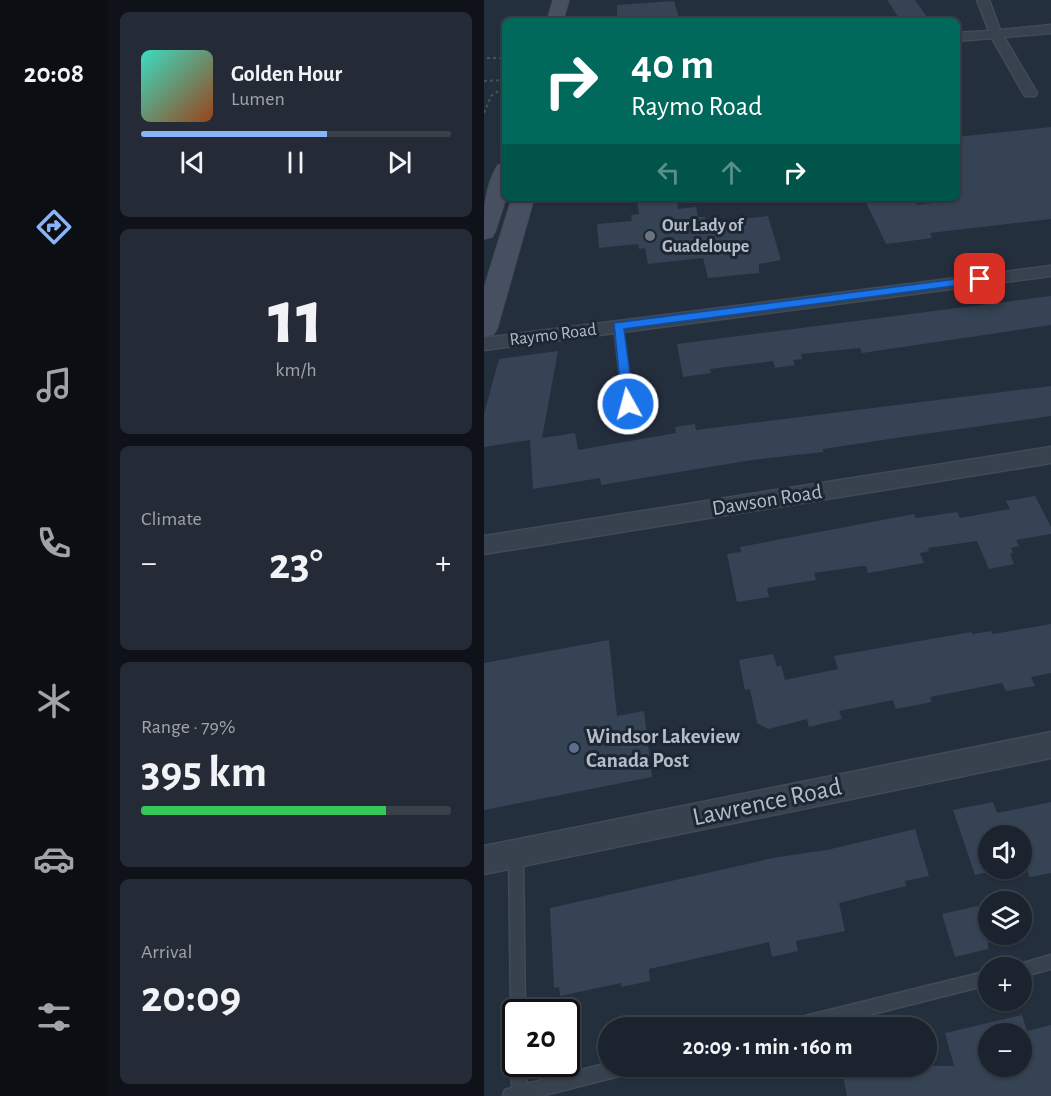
<!DOCTYPE html>
<meta charset="utf-8">
<style>
:root{--surface:#1b232e;--page:#242b36;--text:#f1f3f6;--muted:#a0a4aa;--line:#39404a;--accent:#8ab4f8}
body{margin:0;font-family:"Alegreya Sans",sans-serif;background:var(--page);color:var(--text);height:100vh;display:flex;flex-direction:column;font-size:22px;white-space:nowrap}
*{box-sizing:border-box;margin:0}
p{font-size:20px;color:var(--muted)}
.icon{flex:none;width:33px;height:33px;fill:none;stroke:currentColor;stroke-width:2;stroke-linecap:round;stroke-linejoin:round}
.map{position:relative;flex:1;overflow:hidden}
.side{display:flex;flex-direction:column;gap:12px;padding:12px;background:#0f1319;width:376px}
.side>*{flex:none}
.hud{position:absolute;left:18px;top:18px;width:458px;height:183px;border-radius:9px;box-shadow:0 2px 4px #0004,0 0 0 2px var(--line);background:#00695c;color:#fff;overflow:hidden}
.fabs{position:absolute;left:494px;top:825px;display:grid;gap:12px}
.fabs a{display:grid;place-items:center;width:54px;height:54px;border-radius:50%;background:var(--surface);box-shadow:0 2px 4px #0004,0 0 0 2px var(--line);font-size:30px}
.speed{position:absolute;left:18px;top:999px;display:flex;gap:12px;font-size:30px;font-weight:700;text-align:center}
.speed>*{display:grid;place-content:center;width:78px;height:78px;border-radius:50%;background:var(--surface);box-shadow:0 2px 4px #0004,0 0 0 2px var(--line);line-height:1}
.speed .limit{border:3px solid #111;border-radius:9px;background:#fff;color:#111}
.pin{position:absolute;display:grid;place-items:center;width:51px;height:51px;color:#fff;margin:-26px;border-radius:12px;box-shadow:0 3px 9px #0006}
.me{position:absolute;width:66px;margin:-33px;rotate:353deg;stroke-linejoin:round;filter:drop-shadow(0 0 4px #0008)}
.turn{display:flex;align-items:center;gap:21px;height:126px;padding:0 30px;font-size:27px}
.turn .icon{width:78px;height:78px;stroke-width:2.5}
.turn b{display:block;font-size:42px;line-height:51px}
.lanes{display:flex;align-items:center;height:57px;padding:0 30px;background:#0003;justify-content:center;gap:30px;direction:ltr}
.lanes .off{opacity:.35}
.big{font-size:45px;font-weight:700;line-height:1.1}
.side .tile{flex:1;display:flex;flex-direction:column;justify-content:center;gap:9px;min-width:0;padding:0 21px;border-radius:9px;background:var(--page)}
.side .dial{align-items:center;gap:0}
.dial b{font-size:78px;line-height:1}
.song{display:flex;align-items:center;gap:18px}
.cover{width:72px;height:72px;border-radius:9px;background:linear-gradient(135deg,hsl(170 70% 55%),hsl(20 70% 35%))}
.played{height:6px;border-radius:3px;background:linear-gradient(90deg,var(--accent) 60%,var(--line) 60%)}
.keys{display:flex;justify-content:space-around;direction:ltr}
.heat{display:flex;justify-content:space-between;align-items:center;font-size:33px;direction:ltr}
.charge{height:9px;border-radius:4px;background:linear-gradient(90deg,#34c759 79%,var(--line) 0)}
.trip{position:absolute;left:114px;top:1017px;width:339px;height:60px;border-radius:30px;background:var(--surface);box-shadow:0 2px 4px #0004,0 0 0 2px var(--line);font-weight:700;line-height:60px;text-align:center}
main{display:flex;flex:1;min-height:0}
.tabs{display:flex;flex-direction:column;width:108px;justify-content:space-around;align-items:center;background:#0b0e12;color:var(--muted)}
.tabs .icon{width:42px;height:42px}
.tabs .selected{color:var(--accent)}
.tabs b{font-size:27px;color:var(--text)}
.map>svg:first-child{display:block}
</style>
<main>
<nav class="tabs">
<b>20:08</b>
<svg class="icon selected" aria-label="directions" viewBox="0 0 24 24"><path d="M12 3l9 9-9 9-9-9zM9 14v-3h6M13 9l2 2-2 2"/></svg>
<svg class="icon" aria-label="music" viewBox="0 0 24 24"><path d="M9 18V5l10-2v13"/><circle cx="6" cy="18" r="3"/><circle cx="16" cy="16" r="3"/></svg>
<svg class="icon" aria-label="phone" viewBox="0 0 24 24"><path d="M5 4h4l2 5-3 2q2 4 5 5l2-3 5 2v4C11 20 4 13 5 4z"/></svg>
<svg class="icon" aria-label="climate" viewBox="0 0 24 24"><path d="M12 3v18M4 7l16 10M4 17L20 7"/></svg>
<svg class="icon" aria-label="car" viewBox="0 0 24 24"><path d="M5 17H2v-5l4-1 3-4h7l3 4 3 1v5h-3M9 17h6M6 11h13"/><circle cx="7" cy="17" r="2"/><circle cx="17" cy="17" r="2"/></svg>
<svg class="icon" aria-label="filters" viewBox="0 0 24 24"><path d="M4 7h16M4 17h16"/><circle cx="9" cy="7" r="2"/><circle cx="15" cy="17" r="2"/></svg>
</nav>
<section class="side">
<div class="tile">
<div class="song"><i class="cover"></i><div><b>Golden Hour</b><p>Lumen</p></div></div>
<div class="played"></div>
<div class="keys"><svg class="icon" aria-label="previous" viewBox="0 0 24 24"><path d="M18 5L8 12l10 7zM5 5v14"/></svg><svg class="icon" aria-label="pause" viewBox="0 0 24 24"><path d="M8 5v14M16 5v14"/></svg><svg class="icon" aria-label="next" viewBox="0 0 24 24"><path d="M6 5l10 7-10 7zM19 5v14"/></svg></div>
</div>
<div class="tile dial"><b>11</b><p>km/h</p></div>
<div class="tile"><p>Climate</p>
<div class="heat"><a>−</a><b class="big">23°</b><a>+</a></div>
</div>
<div class="tile"><p>Range · 79%</p><b class="big">395 km</b><div class="charge"></div></div>
<div class="tile"><p>Arrival</p><b class="big">20:09</b></div>
</section>
<div class="map">
<svg width="567" height="1096" viewBox="0 0 567 1096">
<rect width="100%" height="100%" fill="#242f3e"/>
<path fill="#364354" fill-rule="evenodd" d="M403 0H431L446 21H417Z
M190 1 196 21H133V5Z
M567 127V219L446 233 448 238 402 244 380 198H430L433 205 472 200V137Z
M193 198 194 209 212 207 214 217H221L222 223 284 216 297 260 275 264V273L224 278 219 258 164 264 161 248 155 249 154 244 115 248 113 224 148 221 147 215 155 214 153 201Z
M567 296V325L378 353 376 348 317 354 318 359 309 360 311 365 291 368 289 361 226 369 227 373 199 377 193 344Z
M74 351 58 438 91 433 94 450 192 433 191 427 211 424 212 430 567 386V416L412 438 339 449V452L268 460 117 485 116 478 49 489 46 440 0 447V414L15 359Z
M551 496 567 527V534L532 540 535 546 527 548 529 553 526 554 530 564 505 569 493 541 444 548 445 551 436 553 440 563 384 573 382 566H378L330 573 332 580 283 588 285 597 253 602 243 554 257 552 256 547 430 514 432 518 473 512 476 518 526 509 522 501Z
M567 624V673L547 677 551 686 522 691 518 683 446 697 448 702 412 709 409 700 355 711 358 719 325 727 323 719 284 729 273 723 266 689 261 690 255 660 289 654 293 667 297 665 301 680 354 669 350 656 487 632 488 634 507 631 509 634Z
M125 640 133 716 160 711 168 777 0 810V663Z
M509 802 513 813 567 802V873L546 877 541 864 537 865V836H504V868H521L491 875 469 810Z
M431 829 445 876 421 881 422 886 355 903 361 931 312 941 314 951 288 957 285 942 165 969 166 981 137 987V983L76 996 75 987 70 988 66 908 294 857 343 850Z
M494 906 498 918 504 917V949L471 957 458 914Z
M538 1015 543 1031 567 1025V1096H363L357 1066H470L461 1033ZM504 1034H537V1066H504Z"/>
<g fill="none" stroke-linecap="round" stroke-linejoin="round">
<defs>
<path id="service" d="M134 323 138 326 149 404 144 407 139 404 130 326Z
M32 847 37 849 39 854 41 1012H32V1018L29 1017 27 1012 25 854 27 849Z
M567 955V969L537 977V968H531L532 965Z
M504 971V985L333 1028H294L296 1023 301 1021Z
M32 1058V1064H42L43 1084 124 1063V1066H150L148 1071 143 1074 57 1096H19L21 1090 28 1088 27 1064Z"/>
<path id="minor" d="M493 0H505L516 30 567 25V33L520 37 553 93 551 96H541L508 38 472 41V33L505 31Z
M567 266V276L0 350V338Z
M567 447V463L0 554V536Z
M567 732V758L0 874V846Z"/>
<path id="secondary" d="M69 0H85L79 21H63Z
M21 163 22 198 11 232 8 237 0 239C0 213 0 187 14 165Z
M28 198H50L13 329 9 335 0 337V288Z"/>
</defs>
<use href="#service" stroke="#414a57" stroke-width="3"/>
<use href="#minor" stroke="#414a57" stroke-width="3"/>
<use href="#secondary" stroke="#414a57" stroke-width="2"/>
<path stroke="#3f5557" stroke-width="2" stroke-dasharray="3 3" stroke-linecap="butt" d="M3 58H21
M21 58 18 65 21 70
M0 81 21 80
M0 113 7 96 21 87"/>
<use href="#service" fill="#38414e" fill-rule="evenodd"/>
<use href="#minor" fill="#38414e" fill-rule="evenodd"/>
<use href="#secondary" fill="#465061" fill-rule="evenodd"/>
</g>
<path fill="#1a73e8" stroke="#114b97" stroke-width="1.5" d="M496 276 500 277V282L140 329 150 404 144 409 138 404 130 323Z"/>
<circle fill="#6b7280" stroke="#1d2633" stroke-width="2" cx="166" cy="236" r="6"/>
<circle fill="#5c6f8a" stroke="#1d2633" stroke-width="2" cx="90" cy="748" r="6"/>
<g text-anchor="middle" dominant-baseline="central" stroke-width="6" stroke-linejoin="round" paint-order="stroke">
<g font-size="18" font-weight="bold" fill="#b4bcc9" stroke="#1d2633" text-anchor="start">
<text x="178" y="226">Our Lady of<tspan x="178" dy="21">Guadeloupe</tspan></text>
</g>
<g font-size="18" fill="#b4bcc9" stroke="#1d2633">
<text transform="translate(69 335) rotate(-7)">Raymo Road</text>
</g>
<g font-size="21" fill="#b4bcc9" stroke="#1d2633">
<text transform="translate(283 500) rotate(-9)">Dawson Road</text>
</g>
<g font-size="21" font-weight="bold" fill="#b4bcc9" stroke="#1d2633" text-anchor="start">
<text x="102" y="736">Windsor Lakeview<tspan x="102" dy="24">Canada Post</tspan></text>
</g>
<g font-size="26" fill="#b4bcc9" stroke="#1d2633">
<text transform="translate(283 802) rotate(-12)">Lawrence Road</text>
</g>
</g>
</svg>
<div class="fabs">
<a><svg class="icon" aria-label="sound" viewBox="0 0 24 24"><path d="M4 9h4l5-4v14l-5-4H4zM17 9q2 3 0 6"/></svg></a>
<a><svg class="icon" aria-label="layers" viewBox="0 0 24 24"><path d="M12 4l9 5-9 5-9-5zM3 14l9 5 9-5"/></svg></a>
<a>+</a>
<a>−</a>
</div>
<div class="speed"><div class="limit">20</div></div>
<div class="pin" style="left:496px;top:279px;background:#d93025"><svg class="icon" aria-label="arrive" viewBox="0 0 24 24"><path d="M6 21V4h12l-3 4 3 4H6"/></svg></div>
<svg class="me" style="left:144px;top:404px" viewBox="-20 -20 40 40"><circle r="17" fill="#1a73e8" stroke="#fff" stroke-width="3"/><path d="M0-11L8 9 0 5-8 9z" fill="#fff"/></svg>
<div class="trip">20:09 · 1 min · 160 m</div>
<div class="hud">
<div class="turn"><svg class="icon" aria-label="right" viewBox="0 0 24 24"><path d="M7 20v-9h11M14 6l5 5-5 5"/></svg><div><b>40 m</b>Raymo Road</div></div>
<div class="lanes"><svg class="icon off" aria-label="left" viewBox="0 0 24 24"><path d="M17 20v-9H6M10 6l-5 5 5 5"/></svg><svg class="icon off" aria-label="ahead" viewBox="0 0 24 24"><path d="M12 20V5M6 11l6-6 6 6"/></svg><svg class="icon" aria-label="right" viewBox="0 0 24 24"><path d="M7 20v-9h11M14 6l5 5-5 5"/></svg></div>
</div>
</div>
</main>
